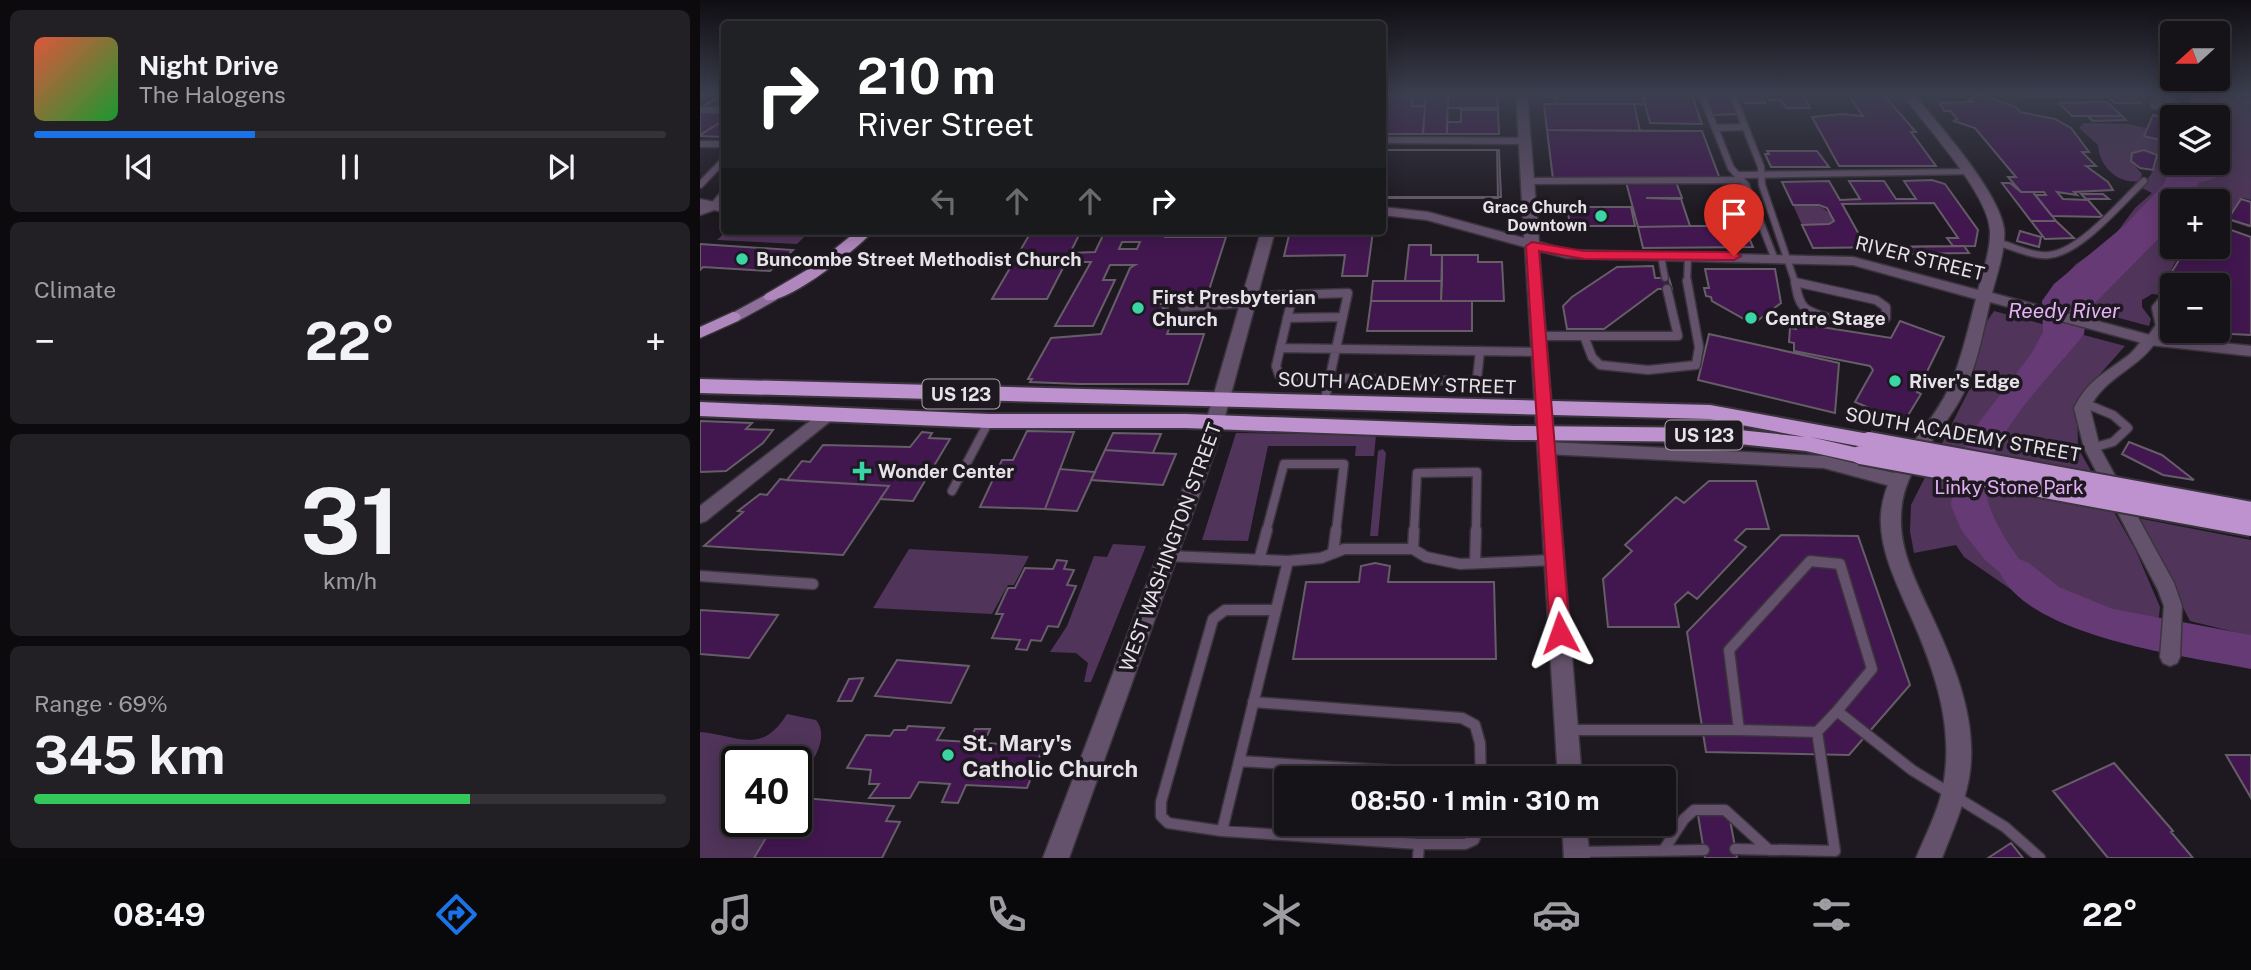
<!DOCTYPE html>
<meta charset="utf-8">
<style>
:root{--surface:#161318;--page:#232025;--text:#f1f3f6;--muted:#9e9ea2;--line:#353237;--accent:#1a73e8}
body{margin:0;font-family:"Public Sans",sans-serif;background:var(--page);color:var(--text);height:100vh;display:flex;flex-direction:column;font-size:26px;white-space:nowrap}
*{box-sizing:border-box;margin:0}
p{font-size:23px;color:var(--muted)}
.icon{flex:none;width:38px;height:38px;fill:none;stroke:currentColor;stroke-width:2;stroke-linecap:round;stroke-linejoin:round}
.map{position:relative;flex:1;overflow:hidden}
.sheet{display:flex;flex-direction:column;gap:10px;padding:10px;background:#0c0a0d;width:700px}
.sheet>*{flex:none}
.hud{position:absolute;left:21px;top:21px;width:665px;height:214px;border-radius:7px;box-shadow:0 4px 18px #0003,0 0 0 2px var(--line);background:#202124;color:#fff;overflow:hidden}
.needle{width:46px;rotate:249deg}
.fabs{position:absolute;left:1460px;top:21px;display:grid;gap:14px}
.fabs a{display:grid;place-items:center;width:70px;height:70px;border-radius:7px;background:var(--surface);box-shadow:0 4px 18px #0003,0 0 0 2px var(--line);font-size:35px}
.speed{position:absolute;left:21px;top:746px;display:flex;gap:14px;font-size:35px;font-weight:700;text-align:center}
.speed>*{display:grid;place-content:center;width:91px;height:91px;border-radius:50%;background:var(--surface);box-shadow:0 4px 18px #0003,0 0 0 2px var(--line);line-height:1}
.speed .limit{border:4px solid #111;border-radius:10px;background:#fff;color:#111}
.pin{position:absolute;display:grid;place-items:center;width:60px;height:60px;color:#fff;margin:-72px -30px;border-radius:50% 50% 50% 0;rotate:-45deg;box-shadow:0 0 7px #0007}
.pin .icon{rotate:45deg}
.me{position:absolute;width:77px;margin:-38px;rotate:356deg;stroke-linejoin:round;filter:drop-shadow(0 0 5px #0008)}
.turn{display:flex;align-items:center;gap:24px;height:147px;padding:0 21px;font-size:32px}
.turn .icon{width:91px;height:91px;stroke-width:2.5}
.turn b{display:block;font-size:49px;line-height:60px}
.lanes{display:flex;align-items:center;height:66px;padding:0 21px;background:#0003;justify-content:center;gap:35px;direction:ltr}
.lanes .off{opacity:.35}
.big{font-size:52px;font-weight:700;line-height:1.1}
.sheet .widget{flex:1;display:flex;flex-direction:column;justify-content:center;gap:10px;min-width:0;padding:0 24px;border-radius:10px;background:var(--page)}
.sheet .dial{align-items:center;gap:0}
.dial b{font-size:91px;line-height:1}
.song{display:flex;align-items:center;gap:21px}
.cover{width:84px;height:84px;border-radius:10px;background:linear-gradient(135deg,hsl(10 70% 55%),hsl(130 70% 35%))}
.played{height:7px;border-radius:4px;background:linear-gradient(90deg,var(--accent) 35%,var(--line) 35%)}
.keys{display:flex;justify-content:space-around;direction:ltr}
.heat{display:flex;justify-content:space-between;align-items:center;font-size:38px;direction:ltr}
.charge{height:10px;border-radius:5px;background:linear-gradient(90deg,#34c759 69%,var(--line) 0)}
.trip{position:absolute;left:574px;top:766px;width:402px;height:70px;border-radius:7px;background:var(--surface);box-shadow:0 4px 18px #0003,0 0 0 2px var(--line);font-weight:700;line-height:70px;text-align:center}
.dock{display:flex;height:112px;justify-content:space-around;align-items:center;background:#09080a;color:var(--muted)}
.dock .icon{width:49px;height:49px}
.dock .current{color:var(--accent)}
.dock b{font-size:32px;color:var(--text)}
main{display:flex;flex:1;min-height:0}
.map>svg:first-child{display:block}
</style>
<main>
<section class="sheet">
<div class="widget">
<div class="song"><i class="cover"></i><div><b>Night Drive</b><p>The Halogens</p></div></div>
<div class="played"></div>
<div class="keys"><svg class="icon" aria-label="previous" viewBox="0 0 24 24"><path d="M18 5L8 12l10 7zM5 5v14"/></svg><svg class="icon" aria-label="pause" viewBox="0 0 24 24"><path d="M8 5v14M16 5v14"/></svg><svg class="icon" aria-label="next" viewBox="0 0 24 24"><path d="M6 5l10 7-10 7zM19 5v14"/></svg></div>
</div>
<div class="widget"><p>Climate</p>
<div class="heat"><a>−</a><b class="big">22°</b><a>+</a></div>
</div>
<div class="widget dial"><b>31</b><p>km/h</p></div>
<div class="widget"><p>Range · 69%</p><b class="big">345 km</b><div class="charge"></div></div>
</section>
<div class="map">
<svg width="1551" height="858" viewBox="0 0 1551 858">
<rect width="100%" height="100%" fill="#1e1920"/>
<path fill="#50345a" d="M1492 93H1551V200L1543 198 1539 205 1551 228 1524 219 1517 225V201H1472V247H1490L1486 255 1480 253 1469 274 1470 296 1452 294 1442 300V307L1451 319 1449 326 1344 298 1376 264 1412 239 1435 208 1452 193 1442 188 1456 166 1457 155 1444 150 1432 153 1431 161 1442 174 1440 181C1418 185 1399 166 1398 145L1379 128 1384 123 1428 124 1446 128 1444 135 1472 143V163H1517V117H1484Z
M1093 205C1113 205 1124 202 1134 221L1129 224 1102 225Z
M27 231H110L97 244 17 240Z
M1294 311 1425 346 1377 400 1378 448 1436 551 1460 607 1455 651 1348 615 1264 557 1256 545 1214 553 1210 531 1211 505 1269 390 1287 321Z
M536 433 676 435 674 456H655L656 446H568L548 541 502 540Z
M683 449 686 453 678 536H670L678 451Z
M1437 518 1551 540V636L1490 621Z
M413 544 446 546 391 682H384L388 663 376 653 350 652 367 626 394 556 407 557Z
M209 549 329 556 314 585H308L292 614 173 608Z
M87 714 116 720C132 740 107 769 96 786V761H37V821H76L54 858H0V732C38 735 61 756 87 714Z"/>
<path fill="#663a74" d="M1492 93H1526L1531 119 1525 133 1533 156 1516 178 1499 183 1486 201H1472V225L1396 302 1386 317 1384 334C1355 373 1271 449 1288 502 1299 537 1327 568 1347 598L1320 589 1285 560 1262 531 1251 506 1254 472 1271 433 1331 354 1343 332 1342 301 1354 284 1425 225 1465 183 1472 155V163H1517V117H1484Z"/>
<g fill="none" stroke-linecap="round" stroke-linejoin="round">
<path fill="#663a74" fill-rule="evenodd" d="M1317 558 1329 563 1359 587 1413 609 1551 635V669C1486 656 1331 638 1300 573L1305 563Z"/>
</g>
<path fill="#421750" stroke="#655e67" stroke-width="2" fill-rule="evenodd" d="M682 93H713L712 106H725L723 134H682Z
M713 93H726L725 106H712Z
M726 93H748L747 134H723Z
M748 93H797L798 108H748Z
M843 93H942L945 104H856L855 97H843Z
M942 93H991L1002 124 950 123Z
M1002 93H1028L1037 114 1011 115Z
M1040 93H1060L1065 103H1045Z
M1065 93H1101L1110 108H1086L1081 100H1069Z
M1147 93H1182L1216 132H1211L1236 166H1139L1112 117 1142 114 1163 116Z
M1309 93H1404L1408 97H1324Z
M1404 93H1429L1441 103H1415Z
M24 94V109L0 108Z
M1279 94 1316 107 1320 112 1355 119 1371 128 1389 152H1382L1396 166H1386L1408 182 1413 190 1374 192 1377 195 1357 192 1363 199 1388 200 1403 217 1352 216 1335 195H1346L1344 192H1321L1308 177H1316L1275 128 1254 121 1257 119 1251 111H1244L1240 103 1274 102 1268 100Z
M1407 102 1422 116H1372L1359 103Z
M844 104H934L940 131 847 130Z
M761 110H798L799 134H747V122H761Z
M0 112H24V120L0 135Z
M1453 115 1472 120 1468 142 1444 136Z
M1387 116H1422L1426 120 1393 121Z
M24 120V137L0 136V135Z
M847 130 1002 131 1020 179H853Z
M682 150H797L798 198H682Z
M682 150H799L801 197H682Z
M1444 150 1457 155 1453 170 1440 168 1431 161 1432 153Z
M1067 151H1117L1129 167H1071L1065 154H1069Z
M1232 180 1245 184 1278 230 1275 246 1113 248 1102 225 1129 224 1134 221 1127 208 1119 205H1093L1082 182 1129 181 1140 200 1160 199 1149 181H1184L1196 199H1216L1204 181Z
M926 182H976L982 198H946L981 199 990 226 938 227Z
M1302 183H1310L1321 192H1333L1356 221H1331Z
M1381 194H1403L1409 199H1386Z
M1541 199 1551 202V226L1528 219Z
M1234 203 1258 238H1247L1253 246 1166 247 1142 204Z
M867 207H931L935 226H870Z
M1331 221H1356L1374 238 1345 239Z
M1517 225 1551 237V335L1492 332 1517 331V285H1472V300L1463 286 1487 247H1517Z
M990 226H1044L1053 247 943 248 938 227Z
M381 231 370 253 395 252 405 231H467L465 237H526L509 290 489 299 473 300 466 290H460L452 304H464L463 308H468L462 325 469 329 467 334H504L488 384H379L330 382 332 379H328L351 338 401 334 430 268 435 265H410L403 280H415L393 326H355L391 262H366L347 299H292L331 232ZM422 242H440L437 249H419Z
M590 231H673L667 276H642L645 255 584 256Z
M1320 231 1341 237 1339 247 1317 241Z
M0 244 93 250 70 271 3 267 0 270Z
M709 245H731V255H742V281H705Z
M1253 246H1264L1269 253 1196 254 1192 247Z
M742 255H778V262H802L804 301H741Z
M953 266 955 278H969L972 289H958L904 329H867L863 306 872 297 917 267Z
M1005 269H1075L1081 303 1053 324 1012 301 1011 297 1006 296 1004 288H1009Z
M673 281H742L741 301H671Z
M671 301H772V331H667Z
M1200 321 1244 337 1217 392 1221 394 1204 422 1192 417 1189 420 1165 410 1167 407 1155 402 1173 370 1170 366 1094 351V343L1089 342 1090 328 1096 329V323L1191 338Z
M1009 334 1139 363 1135 413 998 380Z
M0 421 52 423 46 429 73 430 63 443 26 471 0 472Z
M327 431 374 432 345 509 280 507 302 460H313Z
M222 432 232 433 229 438 250 439 213 501 180 499 189 486 87 480 102 461 110 462 123 445 210 447Z
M413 433 461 434 453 453 405 450Z
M1429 442 1462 455 1494 480 1463 475 1422 454Z
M405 450 453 453 476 454 463 485 391 480Z
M360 469 395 472 377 511 345 509Z
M80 479 87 480 189 486 143 555 4 546 43 512 38 511 60 494 67 495Z
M1009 481H1056L1069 529H1046L1035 540 1046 547 997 599 988 592 975 604 979 627H908L903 579 932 551 925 545 976 497 984 503Z
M1081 535 1158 536 1210 685 1149 755 1006 752 987 632Z
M357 560 367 561 364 569 374 570 367 585 376 586 358 627 348 626 341 641 331 640 327 650 316 649 320 640 292 638 303 614H296L308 588H315L325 568 353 569Z
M675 563 690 566 688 582H794L796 659H593L606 582H659L661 566Z
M0 610 78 615 49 658 0 654Z
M197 660 269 666 251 703 175 696Z
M163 678 152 701H138L149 679Z
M208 726 244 728 237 740 269 742 275 729H290L284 743 344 746 327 788 266 785 258 803 242 802 250 784 219 782 210 798H169L179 784H169L171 770 147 768 166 735 190 736 194 730H206Z
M1526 755H1551V798Z
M1414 763 1473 831 1471 832 1493 858H1408L1353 791Z
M104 798 194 806 186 821 200 822 182 858H54L76 821H96V811Z
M1029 814 1037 858H1005L998 815Z
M1311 843 1323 858H1288Z"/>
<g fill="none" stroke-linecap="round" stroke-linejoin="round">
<defs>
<path id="service-far2" d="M1001 93 1031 168 1046 185 1074 257
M1032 93 1061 167 1062 185 1095 282
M0 110H24
M1015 128 1044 127
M827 181 1042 180
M0 185 24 160
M13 206 24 193
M1296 242C1313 246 1332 257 1349 255 1381 252 1421 202 1444 181
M961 256 965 278
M987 283 988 256"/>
<path id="service-far1" d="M1095 282 1176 300 1186 307V318C1174 330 1119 319 1105 308 1098 302 1097 291 1095 282Z
M593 294 576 366 579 375 584 377 770 381 777 379 780 351
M551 296 648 293 624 404
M483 307 548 303
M587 318 643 317
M839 336H978L967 289
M884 336 892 357 900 365 948 370 996 365 999 347 987 281
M1450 340 1460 326 1456 308 1461 302 1472 301
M580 348 840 352
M1384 403 1413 415 1428 428 1413 442 1392 448
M252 491 289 421
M566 532 584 464H644L636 532
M714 532 717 473 777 472 776 532"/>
<path id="service" d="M713 549 714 530
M633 553 636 530
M468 556 588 561 621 558 644 549H713L726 557 760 564 854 560
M559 560 567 530
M775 563 776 530
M0 576 113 584
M525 610H576L522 831 468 823 461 816V802L513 619Z
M576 610 588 561
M553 702 762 718 775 725 780 743 781 779
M869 730H1039
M1117 732 1039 730 1029 650 1110 561 1140 564 1172 669 1137 711
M539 761 781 776
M522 831 719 844H765L774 840 780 824
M1035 849 1135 851 1117 732 1137 711 1212 770 1305 827 1340 858
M963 851 984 819 994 810H1025L1069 850
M879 852 1004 850
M718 858 719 844"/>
<path id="minor" d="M1458 93H1468L1481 106 1480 112 1452 108 1450 103ZM1463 99 1470 106 1460 104Z
M682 137 825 138 830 141 825 144 682 143Z
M0 141H24V147H0Z
M1265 169 1271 172 1269 174 1039 178 1033 175 1039 172Z
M13 202 17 203V209L0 215V207Z
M1450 335 1457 340C1439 369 1404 377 1390 408L1400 448 1474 583 1482 606 1480 657 1477 663 1470 666 1463 663 1460 657 1464 606 1458 590 1384 448 1374 408C1389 378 1406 373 1430 354 1437 348 1441 338 1450 335Z
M128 409 133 411 136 415 133 419 6 521 0 523V506L123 411Z
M847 442 1124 456 1198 474 1204 476 1206 481 1204 486 1198 488 1124 468 847 454 841 452 839 448 841 444Z"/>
<path id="tertiary" d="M816 93H827L839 242 867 250 1153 257 1278 290C1283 271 1291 249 1290 230 1288 193 1224 124 1201 93H1213C1237 123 1299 191 1304 229 1306 249 1297 274 1292 293L1450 335 1551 346V356L1450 345 1290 302C1283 332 1277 366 1263 394 1243 434 1202 466 1201 515 1199 548 1215 580 1229 610 1253 661 1279 720 1269 778 1264 806 1252 832 1242 858H1216C1224 839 1234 819 1240 799 1258 733 1235 670 1208 610 1195 580 1179 548 1181 514 1185 464 1228 432 1248 390 1261 362 1268 329 1276 299L1153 265 867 258 839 251 882 779H858L825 247 727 220 682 215V207L728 212 824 238Z
M0 199 24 204V212L0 207Z
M561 231H575L517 446 369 858H343L499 446Z
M862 824H886L890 858H864Z"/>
<path id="secondary" d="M71 292 76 294 79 297 76 300 38 321H28L25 317Z"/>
<path id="primary" d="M157 231H173C159 248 86 305 66 300L63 297 66 294 112 267Z
M33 312 38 313 41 317 38 321 0 338V327Z"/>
<path id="trunk" d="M0 379 1010 405 1169 434 1176 436 1179 441 1176 446 1169 448 1110 437 1167 450 1170 455 1167 460 1160 463 1106 451 1020 442 814 440 486 428H289L0 416V402L289 414H486L814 426 1020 428 1105 437 1010 419 0 393Z"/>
</defs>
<use href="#service-far2" stroke="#3a353c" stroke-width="9"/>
<use href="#service-far1" stroke="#3a353c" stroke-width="11"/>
<use href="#service" stroke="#3a353c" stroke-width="13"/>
<use href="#minor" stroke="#3a353c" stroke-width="3"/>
<use href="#tertiary" stroke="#3a353c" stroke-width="3"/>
<use href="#secondary" stroke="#3a353c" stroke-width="3"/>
<use href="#primary" stroke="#3a353c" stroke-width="3"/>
<use href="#trunk" stroke="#3a353c" stroke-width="4"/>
<use href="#service-far2" stroke="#64516b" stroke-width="6"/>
<use href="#service-far1" stroke="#64516b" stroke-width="8"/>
<use href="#service" stroke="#64516b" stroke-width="10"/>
<use href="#minor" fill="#64516b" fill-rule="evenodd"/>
<use href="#tertiary" fill="#64516b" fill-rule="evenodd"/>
<use href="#secondary" fill="#8e6f99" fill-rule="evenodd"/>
<use href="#primary" fill="#af87bd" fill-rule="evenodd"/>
<use href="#trunk" fill="#be92ce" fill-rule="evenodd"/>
<defs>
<path id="trunk-bridge" d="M1169 441 1551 511
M1160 455 1551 527"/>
</defs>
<use href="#trunk-bridge" stroke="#3a353c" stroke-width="22" stroke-linecap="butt"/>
<use href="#trunk-bridge" stroke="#be92ce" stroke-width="18"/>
</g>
<linearGradient id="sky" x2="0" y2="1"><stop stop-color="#100e12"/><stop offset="0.44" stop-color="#3b3e4e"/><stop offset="1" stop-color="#3b3e4e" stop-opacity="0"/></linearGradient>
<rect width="1551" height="213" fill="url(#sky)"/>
<path fill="#e11d48" stroke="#92132f" stroke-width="2" d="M832 242 884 251 1034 252 1041 256 1034 260 884 259 839 251 870 633 867 639 860 642 853 639 850 633 826 246Z"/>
<g fill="#3bd4a4" stroke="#1e1920" stroke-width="2.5">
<circle cx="901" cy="216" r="7"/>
<circle cx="42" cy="259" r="7"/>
<circle cx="438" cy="308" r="7"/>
<circle cx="1051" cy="318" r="7"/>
<circle cx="1195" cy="381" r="7"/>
<path d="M158.5 460.5h7v7h7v7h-7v7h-7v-7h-7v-7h7z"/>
<circle cx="248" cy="755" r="7"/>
</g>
<g text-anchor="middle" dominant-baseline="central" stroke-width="7" stroke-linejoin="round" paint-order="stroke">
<g font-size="16" font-weight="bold" fill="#e6e2e8" stroke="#1e1920" text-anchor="end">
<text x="887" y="207">Grace Church<tspan x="887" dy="18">Downtown</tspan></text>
</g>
<g fill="#1e1920" stroke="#aaa6ac" stroke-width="2">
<rect x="222.5" y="379.5" width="77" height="29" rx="5"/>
<rect x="965.5" y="420.5" width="77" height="29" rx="5"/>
</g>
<g font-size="18" font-weight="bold" fill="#e6e2e8">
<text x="261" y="394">US 123</text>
<text x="1004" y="435">US 123</text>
</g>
<g font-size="19" fill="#e6e2e8" stroke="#1e1920">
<text transform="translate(1220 258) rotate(14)">RIVER STREET</text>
<text transform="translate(697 383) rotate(2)">SOUTH ACADEMY STREET</text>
<text transform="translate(1263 434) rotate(10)">SOUTH ACADEMY STREET</text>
<text transform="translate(470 547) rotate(-70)">WEST WASHINGTON STREET</text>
</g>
<g font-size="19" font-weight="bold" fill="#e6e2e8" stroke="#1e1920" text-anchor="start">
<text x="56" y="259">Buncombe Street Methodist Church</text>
<text x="452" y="297">First Presbyterian<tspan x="452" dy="22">Church</tspan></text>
<text x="1065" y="318">Centre Stage</text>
<text x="1209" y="381">River's Edge</text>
<text x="178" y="471">Wonder Center</text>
</g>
<g font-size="19" fill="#e2aff4" stroke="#1e1920">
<text x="1309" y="487">Linky Stone Park</text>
</g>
<g font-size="21" font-style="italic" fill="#e4b1f6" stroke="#1e1920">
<text x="1364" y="310">Reedy River</text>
</g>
<g font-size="23" font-weight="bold" fill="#e6e2e8" stroke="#1e1920" text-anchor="start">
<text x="262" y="742">St. Mary's<tspan x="262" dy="26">Catholic Church</tspan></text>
</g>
</g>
</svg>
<div class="fabs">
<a><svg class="needle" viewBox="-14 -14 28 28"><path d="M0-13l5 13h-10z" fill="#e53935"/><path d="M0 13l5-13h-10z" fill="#9e9ea2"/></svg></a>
<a><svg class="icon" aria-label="layers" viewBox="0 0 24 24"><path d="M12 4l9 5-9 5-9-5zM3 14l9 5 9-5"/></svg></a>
<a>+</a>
<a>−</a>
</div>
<div class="speed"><div class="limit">40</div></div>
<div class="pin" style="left:1034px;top:256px;background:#d93025"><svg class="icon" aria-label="arrive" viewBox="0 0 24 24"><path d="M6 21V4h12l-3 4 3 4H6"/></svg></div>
<svg class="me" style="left:860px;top:633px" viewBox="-20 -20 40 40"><path d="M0-17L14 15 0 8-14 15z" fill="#e11d48" stroke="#fff" stroke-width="4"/></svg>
<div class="trip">08:50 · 1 min · 310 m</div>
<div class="hud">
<div class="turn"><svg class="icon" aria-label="right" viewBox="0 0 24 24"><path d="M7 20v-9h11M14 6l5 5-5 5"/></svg><div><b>210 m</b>River Street</div></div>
<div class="lanes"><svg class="icon off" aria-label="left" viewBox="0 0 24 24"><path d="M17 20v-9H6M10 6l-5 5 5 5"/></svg><svg class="icon off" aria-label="ahead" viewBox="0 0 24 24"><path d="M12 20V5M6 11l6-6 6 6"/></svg><svg class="icon off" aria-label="ahead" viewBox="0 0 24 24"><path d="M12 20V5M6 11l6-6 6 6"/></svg><svg class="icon" aria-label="right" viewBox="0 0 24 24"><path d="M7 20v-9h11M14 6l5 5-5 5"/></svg></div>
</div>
</div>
</main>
<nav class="dock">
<b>08:49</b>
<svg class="icon current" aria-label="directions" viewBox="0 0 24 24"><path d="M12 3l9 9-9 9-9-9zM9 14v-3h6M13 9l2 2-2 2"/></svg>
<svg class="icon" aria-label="music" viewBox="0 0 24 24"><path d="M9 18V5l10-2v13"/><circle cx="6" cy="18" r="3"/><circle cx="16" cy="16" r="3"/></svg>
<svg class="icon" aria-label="phone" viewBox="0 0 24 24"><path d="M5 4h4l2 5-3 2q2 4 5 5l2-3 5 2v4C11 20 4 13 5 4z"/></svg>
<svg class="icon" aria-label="climate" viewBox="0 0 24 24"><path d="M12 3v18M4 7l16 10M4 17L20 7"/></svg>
<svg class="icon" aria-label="car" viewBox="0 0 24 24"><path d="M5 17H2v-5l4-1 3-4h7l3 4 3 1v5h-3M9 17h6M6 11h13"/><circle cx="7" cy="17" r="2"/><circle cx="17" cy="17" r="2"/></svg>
<svg class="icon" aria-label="filters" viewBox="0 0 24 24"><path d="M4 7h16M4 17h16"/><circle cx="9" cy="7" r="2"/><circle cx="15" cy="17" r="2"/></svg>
<b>22°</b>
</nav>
